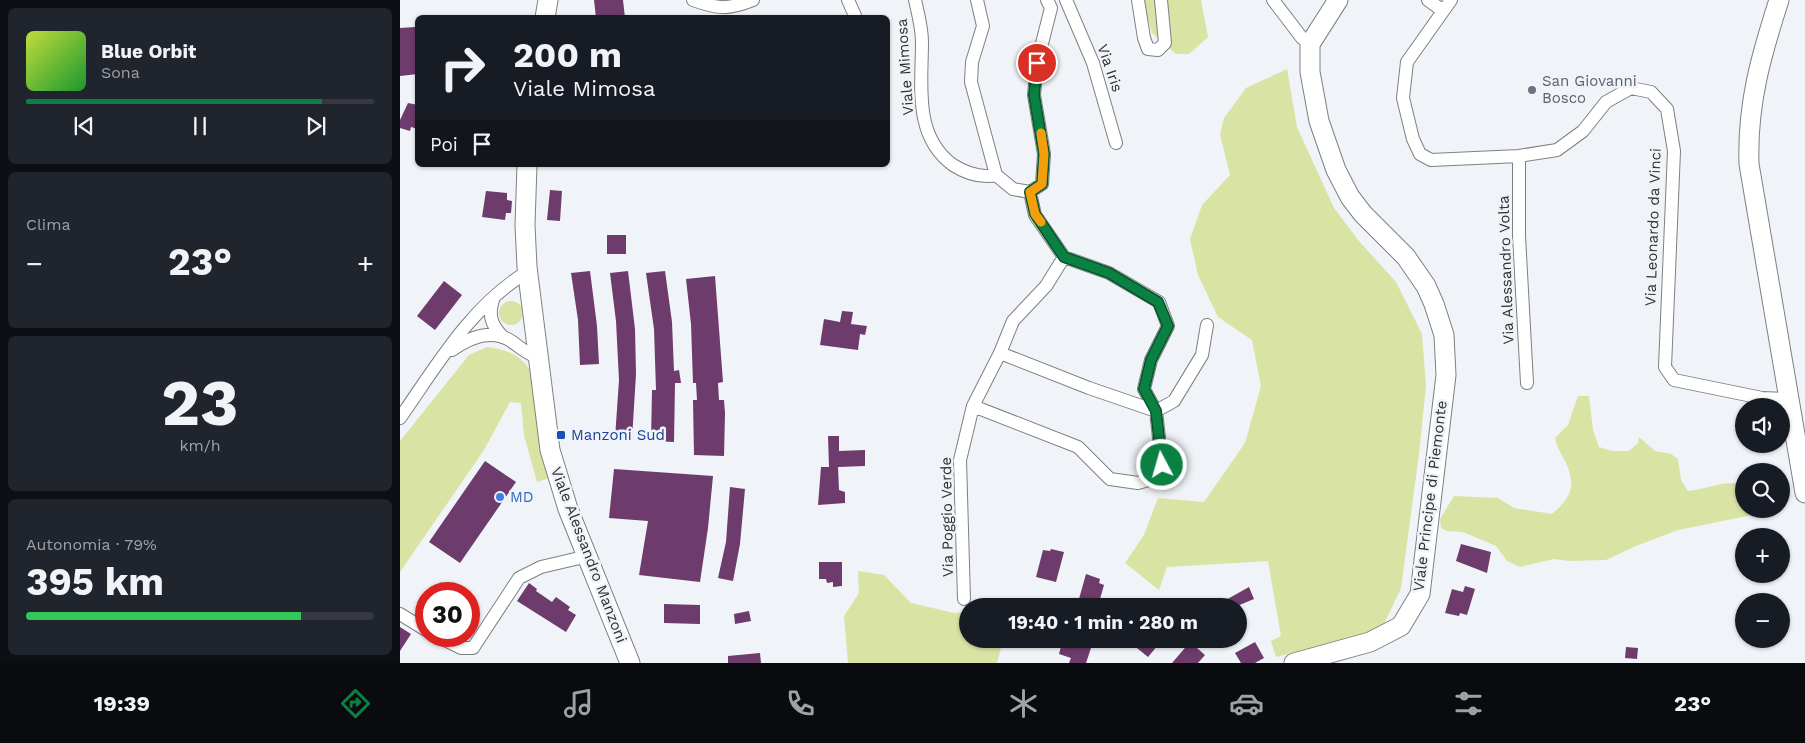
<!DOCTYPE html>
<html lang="it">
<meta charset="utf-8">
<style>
:root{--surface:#171b24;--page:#20242c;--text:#f1f3f6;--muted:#9ea1a6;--line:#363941;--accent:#0b8043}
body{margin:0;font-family:"Work Sans",sans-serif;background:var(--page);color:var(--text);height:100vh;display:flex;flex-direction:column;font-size:19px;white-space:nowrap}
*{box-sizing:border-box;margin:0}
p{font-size:16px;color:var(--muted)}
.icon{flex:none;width:28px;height:28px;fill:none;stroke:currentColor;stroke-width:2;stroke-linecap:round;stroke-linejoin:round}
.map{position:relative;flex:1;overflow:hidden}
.sheet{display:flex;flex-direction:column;gap:8px;padding:8px;background:#0d0f14;width:400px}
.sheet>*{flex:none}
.banner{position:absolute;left:15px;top:15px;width:475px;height:152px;border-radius:8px;box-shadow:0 1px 4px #0004;background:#171b24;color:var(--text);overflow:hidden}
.controls{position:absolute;left:1335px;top:398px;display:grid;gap:10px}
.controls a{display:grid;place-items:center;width:55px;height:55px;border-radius:50%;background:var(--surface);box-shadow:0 1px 4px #0004;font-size:25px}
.speed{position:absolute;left:15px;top:582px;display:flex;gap:10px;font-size:25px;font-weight:700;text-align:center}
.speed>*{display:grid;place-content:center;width:65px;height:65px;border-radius:50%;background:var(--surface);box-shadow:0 1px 4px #0004;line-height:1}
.speed .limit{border:8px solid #d22;background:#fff;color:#111}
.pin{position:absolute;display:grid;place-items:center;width:42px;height:42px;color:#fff;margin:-21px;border:2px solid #fff;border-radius:50%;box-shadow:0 1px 5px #0007}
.me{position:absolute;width:55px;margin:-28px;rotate:354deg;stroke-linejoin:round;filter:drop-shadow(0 0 4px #0008)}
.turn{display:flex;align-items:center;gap:18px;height:105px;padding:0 15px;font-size:22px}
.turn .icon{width:65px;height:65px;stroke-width:2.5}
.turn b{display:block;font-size:35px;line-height:42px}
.then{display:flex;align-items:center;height:48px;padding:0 15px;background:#0003;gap:10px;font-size:19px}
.big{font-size:38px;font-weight:700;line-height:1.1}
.sheet .widget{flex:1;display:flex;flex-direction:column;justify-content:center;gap:8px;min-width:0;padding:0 18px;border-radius:8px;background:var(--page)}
.sheet .dial{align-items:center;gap:0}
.dial b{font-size:65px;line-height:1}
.song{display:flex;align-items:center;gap:15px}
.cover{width:60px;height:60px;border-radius:8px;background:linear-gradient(135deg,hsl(70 70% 55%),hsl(130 70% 35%))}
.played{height:5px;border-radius:2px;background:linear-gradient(90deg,var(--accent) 85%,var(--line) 85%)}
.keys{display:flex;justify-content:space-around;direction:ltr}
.heat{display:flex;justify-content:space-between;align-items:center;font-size:28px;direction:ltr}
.charge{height:8px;border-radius:4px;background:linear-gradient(90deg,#34c759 79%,var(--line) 0)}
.trip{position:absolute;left:559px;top:598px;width:288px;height:50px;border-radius:25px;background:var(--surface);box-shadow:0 1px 4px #0004;font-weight:700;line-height:50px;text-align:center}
.tab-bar{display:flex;height:80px;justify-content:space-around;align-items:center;background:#090b0e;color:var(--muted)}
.tab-bar .icon{width:35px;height:35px}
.tab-bar .selected{color:var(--accent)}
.tab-bar b{font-size:22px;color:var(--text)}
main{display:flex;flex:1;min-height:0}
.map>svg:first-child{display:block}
</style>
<main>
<section class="sheet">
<div class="widget">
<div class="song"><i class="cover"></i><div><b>Blue Orbit</b><p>Sona</p></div></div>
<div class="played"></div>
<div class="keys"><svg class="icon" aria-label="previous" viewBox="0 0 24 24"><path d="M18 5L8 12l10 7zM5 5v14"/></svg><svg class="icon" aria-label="pause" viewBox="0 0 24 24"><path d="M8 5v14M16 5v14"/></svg><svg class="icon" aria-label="next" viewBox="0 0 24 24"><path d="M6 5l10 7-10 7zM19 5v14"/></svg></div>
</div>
<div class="widget"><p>Clima</p>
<div class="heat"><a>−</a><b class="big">23°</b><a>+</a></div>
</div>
<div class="widget dial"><b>23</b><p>km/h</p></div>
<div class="widget"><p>Autonomia · 79%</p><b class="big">395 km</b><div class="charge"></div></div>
</section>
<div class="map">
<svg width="1405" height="663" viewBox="0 0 1405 663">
<rect width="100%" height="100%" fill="#f0f3f7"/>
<path fill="#d9e3a4" d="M742 0H801L808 37 789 54H776L752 33Z
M887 69 897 127 934 208 959 241 996 282 1022 334 1026 386 1019 454 1001 588 984 624 961 636 876 657 871 641 881 636 868 561 767 567 759 590 725 563 744 535 758 498 804 502 845 443 861 386 852 340 818 317 798 275 790 239 802 205 830 175 820 134 824 118 846 88Z
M99 313a12 12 0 1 1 24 0a12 12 0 1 1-24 0Z
M87 347C107 350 123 355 132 374L140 451 149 478 137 482 124 435 121 403 110 402 84 450 0 572V441L69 355Z
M1178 396H1189L1193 430 1199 447 1212 451H1229L1238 443 1239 437 1255 451 1271 454 1278 459 1281 480 1288 491C1308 489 1323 480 1344 484V509H1363L1357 514 1278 530 1236 546 1206 560 1169 561 1154 559 1120 567 1107 561 1096 546 1063 532 1047 531 1041 528 1040 519 1054 496 1098 498 1114 508 1152 514C1170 498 1177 487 1166 463 1162 454 1157 449 1155 438L1168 425Z
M458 571 484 575 511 603 554 613 567 612 568 639H644L638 643 601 648 597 663H448L444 616 459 593Z"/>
<path fill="#6d3b6c" d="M194 0H223L225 18H196Z
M15 27 18 74 0 76V28Z
M8 103 18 105V129L11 127 10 131 0 128V120Z
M150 190 162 191 160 221 147 220Z
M86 191 107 193V200L112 201 111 213H106L105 220 82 217Z
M207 235H226V254H207Z
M190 271 197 326 199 364 180 365 178 320 171 273Z
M228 271 235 329 236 374 232 439 215 438 219 380 216 321 210 273Z
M265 271 272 322 274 371 279 370 281 383H275L274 442 251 441 252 390H256L254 329 246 273Z
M315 276 323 382 318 383 319 400H324L325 413 324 456 294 455 293 400H297L296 383H293L291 324 286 279Z
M44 281 62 295 35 330 17 316Z
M442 311 453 312 451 324 467 326 465 335 460 334 458 350 420 345 424 319 440 322Z
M428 436H439V451L465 450V466L438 467 439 490 445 492V503L418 505 421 467H429Z
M85 461 116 482 60 563 29 542Z
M214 469 313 476 308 528 300 582 239 575 248 521 209 518Z
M330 487 345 489 340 544 333 581 318 578 326 542Z
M1061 544 1091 552 1087 573 1056 561Z
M651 549 664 552 656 582 636 577 643 550 650 551Z
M419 562H442V586L433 587V582L427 583 426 579H419Z
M686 574 700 579 699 583 704 585 698 606H677Z
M129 583 137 589 136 591 152 602 156 597 170 607 168 610 176 615 166 632 117 601Z
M1065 586 1075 589 1067 615 1060 613 1059 616 1045 613 1052 589 1063 592Z
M849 587 854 599 837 606H815Z
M264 604 300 605V624L264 623Z
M349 611 351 621 335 624 334 614Z
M0 627 11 634 0 651Z
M663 639H694L686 663H669L671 658 659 654Z
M736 639H763L748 657 732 644Z
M790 642 805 655 798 663H772Z
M855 642 864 658 855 663H841L835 653Z
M1226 647 1238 648 1237 659 1225 658Z
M360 653 361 663H328V656Z"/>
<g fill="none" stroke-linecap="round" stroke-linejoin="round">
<defs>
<path id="street" d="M293 0C318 9 328 10 353 0
M448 0 456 18
M515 0C518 13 522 28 522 42 522 85 513 136 553 165 567 174 580 178 596 175L613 189 630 192 642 184 644 154 634 95 637 63 651 8 647 0
M577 0 583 26 572 62 571 82 596 175
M666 0 693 63 716 143
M738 0 744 38 748 49 758 50 765 43 761 0
M873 0 902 38 910 44
M1028 0 1042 10
M1051 0 1007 62 1003 98 1013 139 1020 154 1031 160 1119 156 1157 150 1183 131 1206 102 1231 88 1251 92 1267 109 1274 151 1265 367 1274 380 1362 398 1389 399
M1119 156V236L1127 383
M664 257 709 273 759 302 768 326 751 360 744 389 756 411 774 401 802 355 807 325
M94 297C88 314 90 324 103 337
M52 350C69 338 91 328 111 341 121 348 127 354 139 358
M573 406 678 447 710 479 738 483 756 478 762 465 756 411 689 388 600 353
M0 418C37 365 71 306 127 272
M564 599 560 460 573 406 600 353 613 321 646 286 664 257 635 215 630 192
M0 614 26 630
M37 636 61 648H73L119 578 141 567 188 556"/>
<path id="secondary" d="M1379 0C1361 56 1347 104 1349 164L1405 493
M145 18 148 0
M127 165 125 225 127 267 150 450 168 509 230 663
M894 663 970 642 1001 626 1020 594 1046 375 1044 335 1034 304 1026 286 1006 257 963 214 950 197 936 170 919 121 910 72V44L938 0"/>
</defs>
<use href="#street" stroke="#7d8083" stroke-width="14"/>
<use href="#secondary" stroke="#7d8083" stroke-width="21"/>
<use href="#street" stroke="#fff" stroke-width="12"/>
<use href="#secondary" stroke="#fff" stroke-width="19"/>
</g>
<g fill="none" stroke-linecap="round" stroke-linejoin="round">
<defs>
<path id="route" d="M637 63 634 95 644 154 642 184 630 192 635 214 664 257 709 273 758 302 768 326 751 360 744 389 756 411 762 465"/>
</defs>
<use href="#route" stroke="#07532c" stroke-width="12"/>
<use href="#route" stroke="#0b8043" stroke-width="9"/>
<path stroke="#f59e0b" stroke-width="9" d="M641 222 635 214 630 192 642 184 644 154 641 133"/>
</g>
<circle fill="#6b7280" stroke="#f0f3f7" stroke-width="2" cx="1132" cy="90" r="5"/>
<rect fill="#1a4fb4" stroke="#f0f3f7" stroke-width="2" x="156" y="430" width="10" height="10" rx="2.5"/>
<circle fill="#3f7fe0" stroke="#f0f3f7" stroke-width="2" cx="100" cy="497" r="5"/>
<g text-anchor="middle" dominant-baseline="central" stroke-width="5" stroke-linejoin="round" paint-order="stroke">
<g font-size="15" fill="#2e2f30" stroke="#f0f3f7">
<text transform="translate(505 67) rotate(-94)">Viale Mimosa</text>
<text transform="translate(710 68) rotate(71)">Via Iris</text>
<text transform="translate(1253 227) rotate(-88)">Via Leonardo da Vinci</text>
<text transform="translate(1106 270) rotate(-92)">Via Alessandro Volta</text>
<text transform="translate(1030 496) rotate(-83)">Viale Principe di Piemonte</text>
<text transform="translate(547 517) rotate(-91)">Via Poggio Verde</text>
<text transform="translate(189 555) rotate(69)">Viale Alessandro Manzoni</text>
</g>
<g font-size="15" fill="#5b616d" stroke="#f0f3f7" text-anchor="start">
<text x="1142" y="81">San Giovanni<tspan x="1142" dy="17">Bosco</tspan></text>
</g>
<g font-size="15" fill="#164399" stroke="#f0f3f7" text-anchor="start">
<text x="171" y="435">Manzoni Sud</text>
</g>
<g font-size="15" fill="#366cbe" stroke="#f0f3f7" text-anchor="start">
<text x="110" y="497">MD</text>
</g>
</g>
</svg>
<div class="controls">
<a><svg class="icon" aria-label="sound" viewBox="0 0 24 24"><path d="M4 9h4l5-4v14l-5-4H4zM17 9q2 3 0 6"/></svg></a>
<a><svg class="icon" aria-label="search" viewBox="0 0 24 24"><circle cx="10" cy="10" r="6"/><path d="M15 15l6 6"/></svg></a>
<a>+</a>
<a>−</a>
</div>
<div class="speed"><div class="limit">30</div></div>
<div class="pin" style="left:637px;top:63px;background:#d93025"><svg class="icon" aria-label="arrive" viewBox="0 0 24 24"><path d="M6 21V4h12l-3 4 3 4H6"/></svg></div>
<svg class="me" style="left:762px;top:465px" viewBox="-20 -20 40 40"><circle r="17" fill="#0b8043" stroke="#fff" stroke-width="3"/><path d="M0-11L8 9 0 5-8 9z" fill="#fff"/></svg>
<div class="trip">19:40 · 1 min · 280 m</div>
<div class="banner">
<div class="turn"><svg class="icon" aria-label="right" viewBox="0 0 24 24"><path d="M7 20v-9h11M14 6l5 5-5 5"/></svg><div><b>200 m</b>Viale Mimosa</div></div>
<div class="then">Poi<svg class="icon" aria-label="arrive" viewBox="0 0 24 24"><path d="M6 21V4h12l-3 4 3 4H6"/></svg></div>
</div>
</div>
</main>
<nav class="tab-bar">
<b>19:39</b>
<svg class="icon selected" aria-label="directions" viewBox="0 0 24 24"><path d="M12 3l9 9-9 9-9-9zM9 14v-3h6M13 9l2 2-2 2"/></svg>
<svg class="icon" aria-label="music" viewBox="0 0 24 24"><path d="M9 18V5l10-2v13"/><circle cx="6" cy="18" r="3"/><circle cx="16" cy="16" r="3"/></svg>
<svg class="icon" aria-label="phone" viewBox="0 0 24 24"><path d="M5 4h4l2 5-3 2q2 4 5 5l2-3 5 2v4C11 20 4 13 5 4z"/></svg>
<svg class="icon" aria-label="climate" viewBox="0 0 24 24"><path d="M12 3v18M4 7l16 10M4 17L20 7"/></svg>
<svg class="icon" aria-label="car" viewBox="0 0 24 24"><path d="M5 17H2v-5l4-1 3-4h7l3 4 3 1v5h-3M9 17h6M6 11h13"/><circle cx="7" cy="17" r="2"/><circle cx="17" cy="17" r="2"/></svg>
<svg class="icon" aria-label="filters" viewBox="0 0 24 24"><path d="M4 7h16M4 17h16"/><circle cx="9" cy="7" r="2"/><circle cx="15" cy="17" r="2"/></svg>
<b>23°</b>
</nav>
